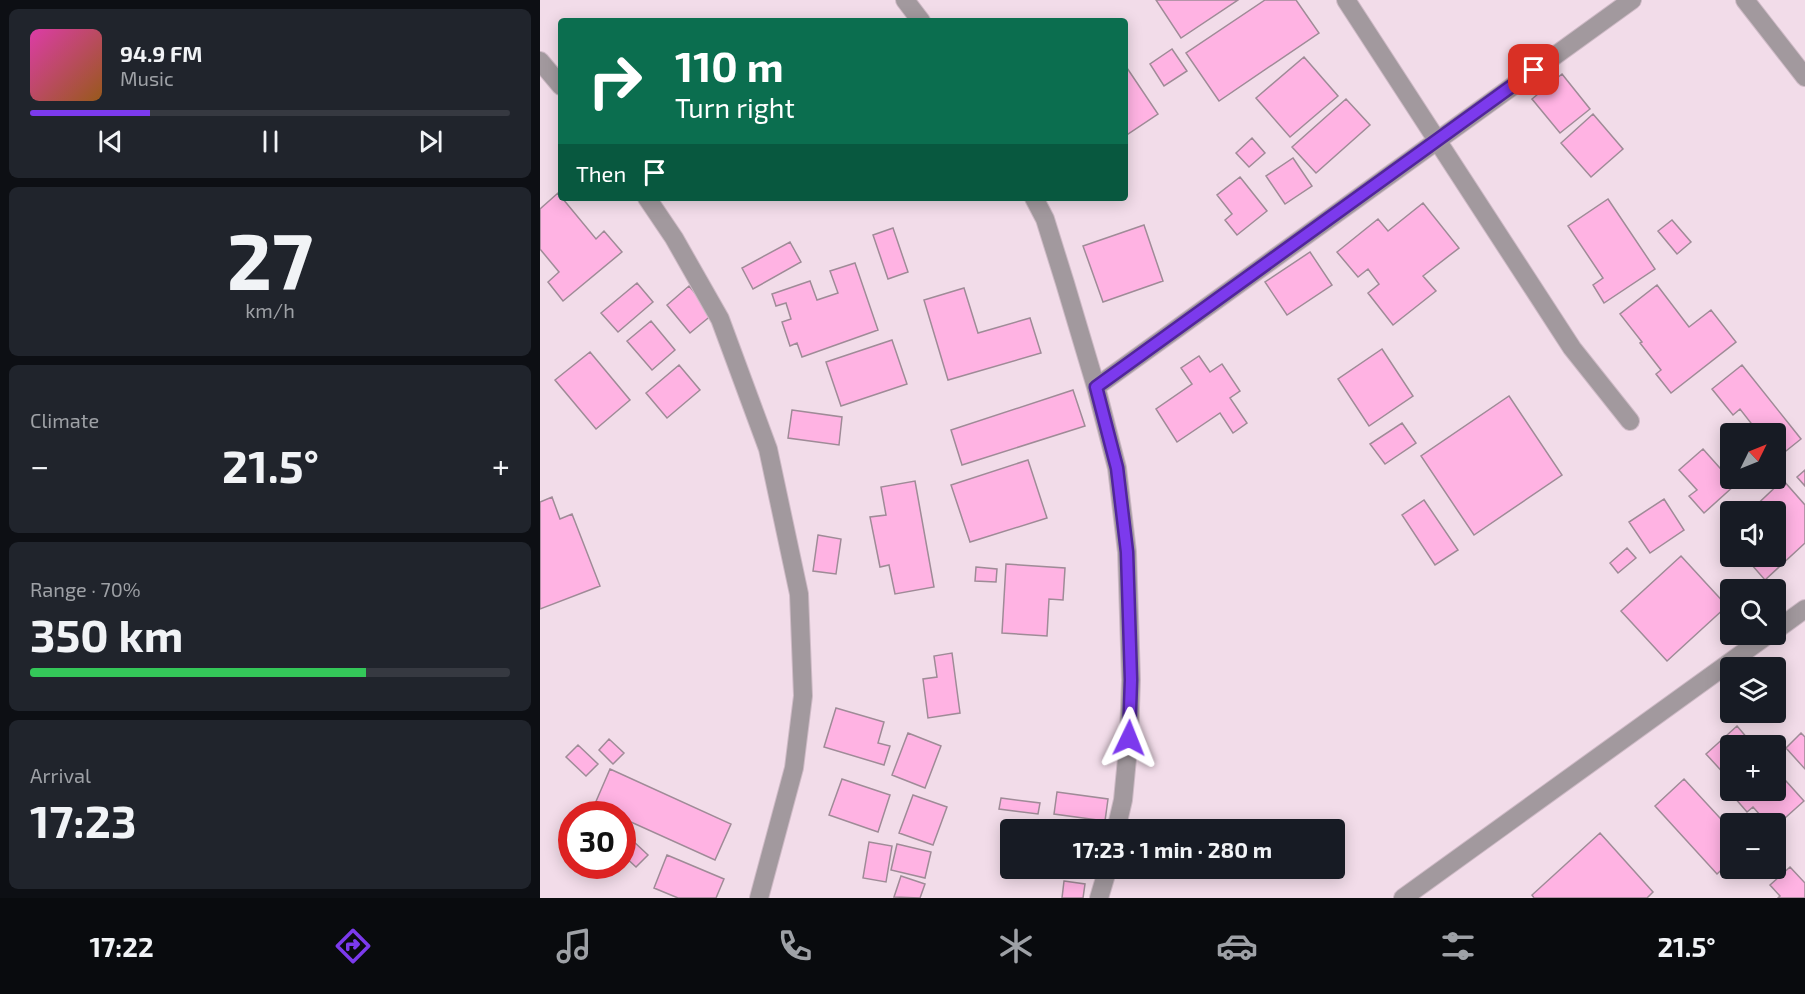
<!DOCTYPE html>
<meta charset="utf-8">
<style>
:root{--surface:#171b24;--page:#20242c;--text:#f1f3f6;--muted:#9ea1a6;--line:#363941;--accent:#7c3aed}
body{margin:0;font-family:"Exo 2",sans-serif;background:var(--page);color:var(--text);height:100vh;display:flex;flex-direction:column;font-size:22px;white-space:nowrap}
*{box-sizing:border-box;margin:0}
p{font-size:20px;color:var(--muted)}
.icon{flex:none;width:33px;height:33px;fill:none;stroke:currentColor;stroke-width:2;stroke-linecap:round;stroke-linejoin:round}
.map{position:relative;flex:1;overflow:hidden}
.side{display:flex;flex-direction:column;gap:9px;padding:9px;background:#0d0f14;width:540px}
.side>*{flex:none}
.guide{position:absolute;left:18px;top:18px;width:570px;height:183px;border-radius:6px;box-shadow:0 3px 15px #0003;background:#0b6e4f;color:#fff;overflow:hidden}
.needle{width:39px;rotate:47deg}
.tools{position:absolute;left:1180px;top:423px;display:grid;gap:12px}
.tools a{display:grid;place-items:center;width:66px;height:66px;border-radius:6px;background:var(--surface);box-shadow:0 3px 15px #0003;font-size:30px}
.speed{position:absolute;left:18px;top:801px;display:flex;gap:12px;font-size:30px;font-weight:700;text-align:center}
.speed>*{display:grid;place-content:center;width:78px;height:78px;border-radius:50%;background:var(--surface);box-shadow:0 3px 15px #0003;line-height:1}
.speed .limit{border:9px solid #d22;background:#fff;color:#111}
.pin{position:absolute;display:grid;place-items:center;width:51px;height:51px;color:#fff;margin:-26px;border-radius:12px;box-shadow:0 3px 9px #0006}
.me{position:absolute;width:66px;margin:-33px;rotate:2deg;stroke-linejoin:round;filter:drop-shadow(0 0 4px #0008)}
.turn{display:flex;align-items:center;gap:21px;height:126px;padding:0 18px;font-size:27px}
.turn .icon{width:78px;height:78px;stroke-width:2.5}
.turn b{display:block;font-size:42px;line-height:51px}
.then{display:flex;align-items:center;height:57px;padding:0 18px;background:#0003;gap:12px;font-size:22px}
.big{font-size:45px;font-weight:700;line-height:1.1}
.side .widget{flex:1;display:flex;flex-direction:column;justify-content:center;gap:9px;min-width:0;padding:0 21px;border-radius:9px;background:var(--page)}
.side .dial{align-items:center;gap:0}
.dial b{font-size:78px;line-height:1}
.song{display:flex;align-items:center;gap:18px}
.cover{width:72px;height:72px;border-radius:9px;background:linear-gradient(135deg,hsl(320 70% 55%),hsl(30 70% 35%))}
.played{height:6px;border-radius:3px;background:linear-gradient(90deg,var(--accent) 25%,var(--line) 25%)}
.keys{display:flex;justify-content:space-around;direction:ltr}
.heat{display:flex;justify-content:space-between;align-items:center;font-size:33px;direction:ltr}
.charge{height:9px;border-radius:4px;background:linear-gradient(90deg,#34c759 70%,var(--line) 0)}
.trip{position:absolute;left:460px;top:819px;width:345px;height:60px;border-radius:6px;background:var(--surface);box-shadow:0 3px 15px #0003;font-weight:700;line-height:60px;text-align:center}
.tabs{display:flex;height:96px;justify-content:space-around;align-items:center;background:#090b0e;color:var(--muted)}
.tabs .icon{width:42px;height:42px}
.tabs .active{color:var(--accent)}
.tabs b{font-size:27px;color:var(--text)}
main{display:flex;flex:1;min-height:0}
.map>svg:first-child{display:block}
</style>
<main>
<section class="side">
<div class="widget">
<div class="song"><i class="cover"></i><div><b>94.9 FM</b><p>Music</p></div></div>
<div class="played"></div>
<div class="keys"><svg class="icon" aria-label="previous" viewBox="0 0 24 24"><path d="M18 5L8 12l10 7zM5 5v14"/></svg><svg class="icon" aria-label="pause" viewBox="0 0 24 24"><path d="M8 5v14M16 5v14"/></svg><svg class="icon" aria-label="next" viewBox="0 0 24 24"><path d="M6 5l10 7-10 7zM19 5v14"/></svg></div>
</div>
<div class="widget dial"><b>27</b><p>km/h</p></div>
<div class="widget"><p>Climate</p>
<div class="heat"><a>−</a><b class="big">21.5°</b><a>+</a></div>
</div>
<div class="widget"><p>Range · 70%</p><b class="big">350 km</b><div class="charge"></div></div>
<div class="widget"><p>Arrival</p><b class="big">17:23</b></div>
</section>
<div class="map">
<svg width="1265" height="898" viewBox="0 0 1265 898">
<rect width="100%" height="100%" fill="#f2dce9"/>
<path fill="#ffb3e3" stroke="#9f8b97" stroke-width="1.5" d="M616 0H698L641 38Z
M725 0H756L779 33 679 101 646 53Z
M632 49 647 71 624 86 610 64Z
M764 57 798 96 750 137 716 98Z
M585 65 618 114 585 136Z
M1022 74 1050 109 1020 133 992 99Z
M806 99 830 125 776 173 752 147Z
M1053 114 1083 149 1051 177 1021 143Z
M712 138 725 153 709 167 696 153Z
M753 158 772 186 745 204 726 176Z
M700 177 727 211 697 235 685 220 692 214 677 195Z
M18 193 56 239 64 231 82 252 23 301 8 282 19 272 0 249V209Z
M1068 199 1115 269 1064 303 1053 285 1063 278 1028 226Z
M883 203 919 248 883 276 896 291 853 325 828 293 839 284 828 269 818 277 797 252 838 219 848 231Z
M1132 220 1151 242 1137 254 1118 231Z
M604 225 623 281 563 302 543 246Z
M353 228 368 272 348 279 333 235Z
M250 242 261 262 213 289 202 268Z
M770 252 792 285 747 315 725 282Z
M315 263 338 330 262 357 257 343 250 346 242 322 251 319 246 303 236 306 232 294 270 281 277 300 298 293 290 271Z
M97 283 113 302 78 332 61 313Z
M1117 285 1149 327 1171 310 1196 342 1131 393 1116 374 1121 370 1100 343 1102 342 1080 314Z
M149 286 173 314 150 333 127 305Z
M424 288 438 333 490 318 501 353 408 380 384 300Z
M111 321 135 350 112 370 87 341Z
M352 340 367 384 301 406 286 362Z
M842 349 873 396 829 426 798 379Z
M50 352 90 400 56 429 15 380Z
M659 356 670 372 682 364 700 391 690 398 707 423 693 433 680 413 637 442 616 409 652 384 641 368Z
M139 365 160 390 127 418 106 393Z
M1202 365 1261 439 1236 459V434H1215L1218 432 1200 409 1193 415 1172 389Z
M533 390 545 426 422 465 411 430Z
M969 396 1022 475 934 535 881 456Z
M252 410 302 417 299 445 248 438Z
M862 423 876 443 845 464 830 444Z
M1163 449 1195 485 1164 513 1149 496 1157 490 1139 470Z
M488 460 507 518 430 542 411 485Z
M1265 470V486L1257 477Z
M1243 480 1265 505V543L1225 580 1204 556H1236V512H1209Z
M375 481 394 587 355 594 349 565 340 567 330 517 346 515 341 487Z
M12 497 20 519 32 514 60 586 0 609V502Z
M1124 499 1144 530 1110 553 1089 522Z
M884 500 918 550 895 565 862 515Z
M278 535 301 539 296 574 273 571Z
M1087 548 1096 558 1078 573 1070 563Z
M1141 556 1187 606 1127 661 1081 611Z
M466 564 525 568 523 600 509 599 507 636 462 633Z
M436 567 457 569 456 582 435 581Z
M412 653 420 713 388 718 383 679 397 677 394 656Z
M296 708 344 722 338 743 350 746 344 765 284 747Z
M1197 726 1214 746H1191V790H1236V770L1264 801 1236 826V824H1228L1213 807 1207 812 1181 782 1187 777 1166 754Z
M368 733 401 746 385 788 352 775Z
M1261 733 1265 737V769L1246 748Z
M69 739 84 753 73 764 59 750Z
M38 745 58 764 46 776 26 757Z
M70 769 191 824 175 860 82 818V814H74L54 806Z
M302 779 350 795 338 832 289 815Z
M1144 779 1191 830V861L1177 874 1115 806Z
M517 792 568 799 565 821 514 814Z
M373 795 407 807 393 845 359 833Z
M461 798 500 803 498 814 459 809Z
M1060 833 1113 892 1107 898H994L992 895Z
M92 840 108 855 96 867 82 854V850Z
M329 842 352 846 346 882 323 878Z
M357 844 391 852 385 878 351 870Z
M127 855 184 879 176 898H138L114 888Z
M1250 867 1265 883V898H1238L1240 896 1230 885Z
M361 876 385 884 380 898 354 897Z
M524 881 545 884 543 898H522Z"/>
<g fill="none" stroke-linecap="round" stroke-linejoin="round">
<defs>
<path id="minor" d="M365 0 381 21
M806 0 1032 348 1090 421
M1205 0 1265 77
M0 61 21 86
M107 198 134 238 180 319 228 449 259 594 263 696 254 768 219 898
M494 198 505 219 525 283 556 387 577 468 587 552 591 680 589 738 583 800 576 830
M556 387 1092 0
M1236 630 1265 609
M559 898 568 868
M863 898 1229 634"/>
</defs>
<use href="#minor" stroke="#cebac6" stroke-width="20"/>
<use href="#minor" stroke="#a2999e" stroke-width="18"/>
</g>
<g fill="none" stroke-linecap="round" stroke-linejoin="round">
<defs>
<path id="route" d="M589 738 591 680 587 552 577 468 556 387 994 70"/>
</defs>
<use href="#route" stroke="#51269a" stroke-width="15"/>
<use href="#route" stroke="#7c3aed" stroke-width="10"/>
</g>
</svg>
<div class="tools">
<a><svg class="needle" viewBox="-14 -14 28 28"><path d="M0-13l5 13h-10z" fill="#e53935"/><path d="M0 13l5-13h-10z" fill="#9ea1a6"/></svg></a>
<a><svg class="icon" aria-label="sound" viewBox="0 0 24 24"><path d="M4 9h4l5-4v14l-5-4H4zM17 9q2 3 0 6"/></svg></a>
<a><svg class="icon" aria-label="search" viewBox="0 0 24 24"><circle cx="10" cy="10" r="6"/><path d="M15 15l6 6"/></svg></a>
<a><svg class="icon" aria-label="layers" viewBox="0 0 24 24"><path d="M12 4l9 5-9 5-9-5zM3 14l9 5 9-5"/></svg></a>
<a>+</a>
<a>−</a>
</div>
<div class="speed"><div class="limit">30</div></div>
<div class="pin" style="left:994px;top:70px;background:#d93025"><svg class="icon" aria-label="arrive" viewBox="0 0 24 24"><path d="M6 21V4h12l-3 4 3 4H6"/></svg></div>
<svg class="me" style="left:589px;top:738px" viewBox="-20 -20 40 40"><path d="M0-17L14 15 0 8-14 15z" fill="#7c3aed" stroke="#fff" stroke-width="4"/></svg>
<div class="trip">17:23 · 1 min · 280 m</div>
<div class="guide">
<div class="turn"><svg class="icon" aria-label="right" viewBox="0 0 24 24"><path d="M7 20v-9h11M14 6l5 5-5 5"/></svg><div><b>110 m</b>Turn right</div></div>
<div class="then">Then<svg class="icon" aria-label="arrive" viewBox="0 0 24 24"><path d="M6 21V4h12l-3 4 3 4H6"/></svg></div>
</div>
</div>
</main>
<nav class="tabs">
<b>17:22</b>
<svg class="icon active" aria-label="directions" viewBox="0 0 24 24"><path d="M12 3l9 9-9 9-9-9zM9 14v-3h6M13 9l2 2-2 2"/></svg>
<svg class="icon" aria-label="music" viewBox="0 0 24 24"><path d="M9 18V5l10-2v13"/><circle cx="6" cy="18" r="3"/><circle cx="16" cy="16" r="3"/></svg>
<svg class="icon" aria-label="phone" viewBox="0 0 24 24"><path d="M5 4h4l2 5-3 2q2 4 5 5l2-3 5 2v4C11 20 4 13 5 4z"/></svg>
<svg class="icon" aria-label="climate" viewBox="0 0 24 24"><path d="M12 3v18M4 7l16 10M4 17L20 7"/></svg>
<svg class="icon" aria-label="car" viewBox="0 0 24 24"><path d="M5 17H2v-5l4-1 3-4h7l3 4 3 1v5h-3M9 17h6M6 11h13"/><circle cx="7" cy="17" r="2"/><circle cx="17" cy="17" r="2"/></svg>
<svg class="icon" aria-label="filters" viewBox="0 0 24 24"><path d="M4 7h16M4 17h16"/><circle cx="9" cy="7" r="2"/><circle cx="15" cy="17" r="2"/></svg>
<b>21.5°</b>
</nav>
